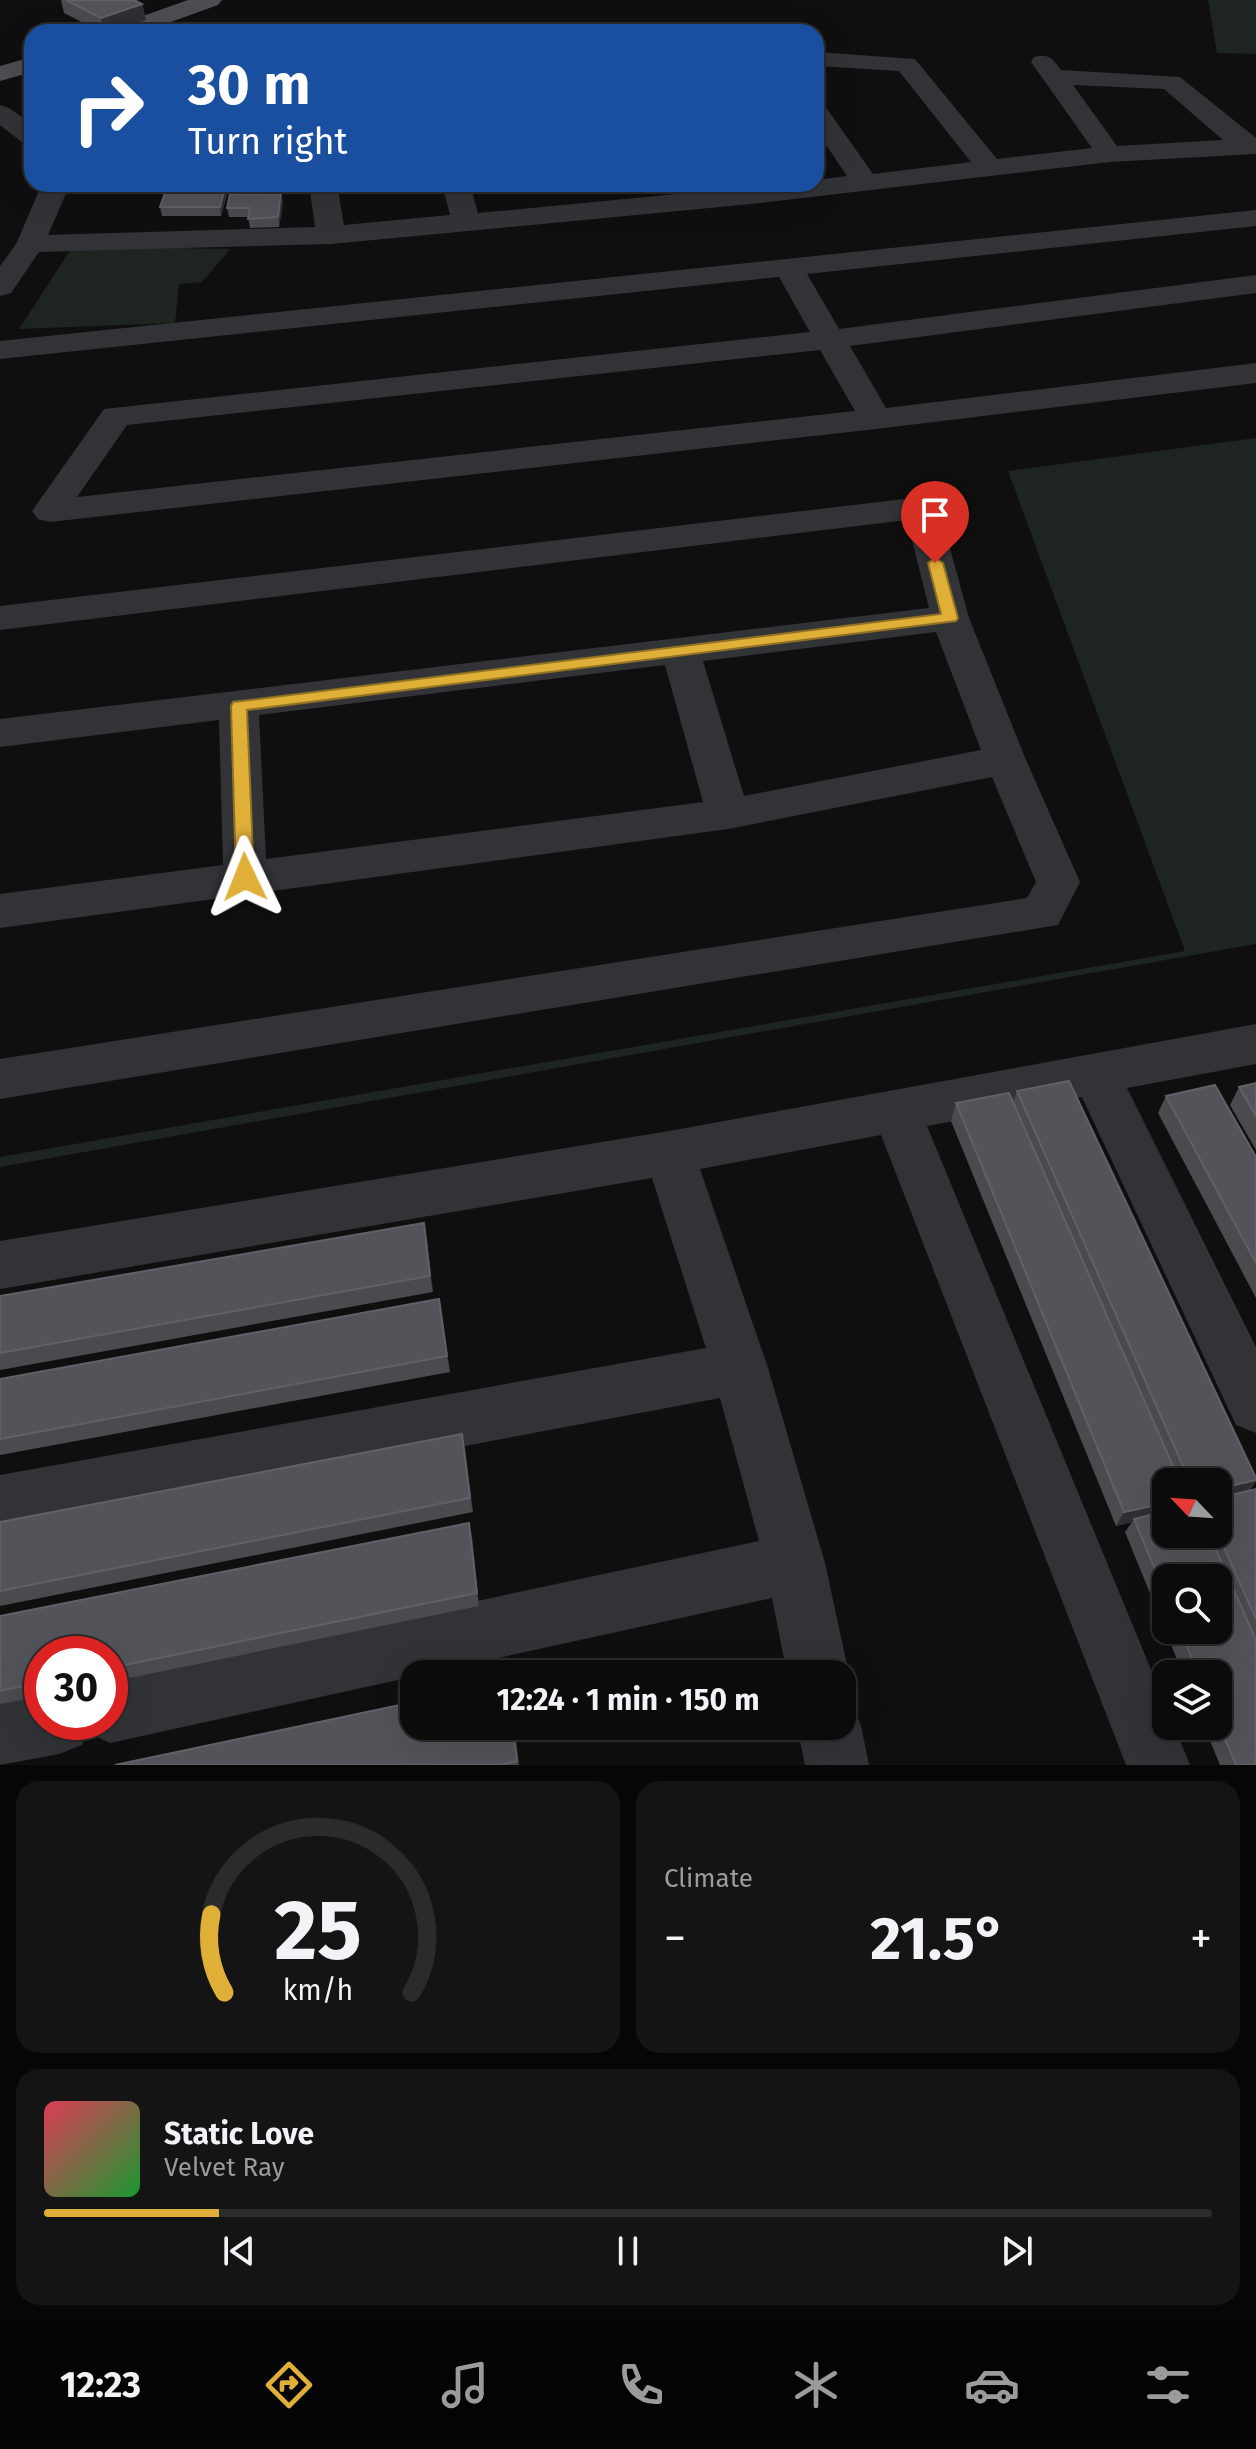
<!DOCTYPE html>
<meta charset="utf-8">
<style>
:root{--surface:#0b0b0c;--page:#141415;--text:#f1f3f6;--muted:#9a9b9d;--line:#2b2b2d;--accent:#dfaf38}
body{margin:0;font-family:"Fira Sans",sans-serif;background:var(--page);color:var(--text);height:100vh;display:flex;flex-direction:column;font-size:30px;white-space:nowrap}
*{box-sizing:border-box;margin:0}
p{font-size:26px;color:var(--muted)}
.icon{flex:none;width:44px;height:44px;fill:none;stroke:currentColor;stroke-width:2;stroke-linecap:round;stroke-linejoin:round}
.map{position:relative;height:1765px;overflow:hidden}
.panel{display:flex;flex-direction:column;gap:16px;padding:16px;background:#060607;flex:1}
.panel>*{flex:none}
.hud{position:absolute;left:24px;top:24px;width:800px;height:168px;border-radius:24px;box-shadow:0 8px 32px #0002,0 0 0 2px var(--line);background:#1a4fa0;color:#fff;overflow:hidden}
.needle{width:52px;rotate:295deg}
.tools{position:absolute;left:1152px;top:1468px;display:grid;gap:16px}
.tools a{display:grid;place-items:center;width:80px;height:80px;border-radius:16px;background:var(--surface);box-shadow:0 8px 32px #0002,0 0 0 2px var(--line);font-size:40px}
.speed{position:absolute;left:24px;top:1636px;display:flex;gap:16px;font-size:40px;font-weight:700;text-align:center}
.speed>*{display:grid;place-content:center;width:104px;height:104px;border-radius:50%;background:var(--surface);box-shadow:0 8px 32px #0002,0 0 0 2px var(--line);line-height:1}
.speed .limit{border:12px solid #d22;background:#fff;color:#111}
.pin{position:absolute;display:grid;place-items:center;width:68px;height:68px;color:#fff;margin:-82px -34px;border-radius:50% 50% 50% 0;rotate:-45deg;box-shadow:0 0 8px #0007}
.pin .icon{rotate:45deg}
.me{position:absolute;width:88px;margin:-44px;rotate:358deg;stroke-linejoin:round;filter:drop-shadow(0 0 6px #0008)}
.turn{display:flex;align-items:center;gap:28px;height:168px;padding:0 32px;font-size:36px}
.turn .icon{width:104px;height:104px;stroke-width:2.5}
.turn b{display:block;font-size:56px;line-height:68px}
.big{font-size:60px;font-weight:700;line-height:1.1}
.panel .tile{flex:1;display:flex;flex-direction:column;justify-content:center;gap:12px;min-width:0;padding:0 28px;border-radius:24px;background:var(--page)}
.panel .dial{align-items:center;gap:0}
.dial svg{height:208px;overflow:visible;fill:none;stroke:var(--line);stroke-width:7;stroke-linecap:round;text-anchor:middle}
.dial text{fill:var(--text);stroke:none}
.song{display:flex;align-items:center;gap:24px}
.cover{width:96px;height:96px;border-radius:12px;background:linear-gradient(135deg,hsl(350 70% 55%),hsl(130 70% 35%))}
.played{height:8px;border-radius:4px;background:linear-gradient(90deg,var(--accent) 15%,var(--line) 15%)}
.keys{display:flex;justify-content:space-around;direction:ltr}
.heat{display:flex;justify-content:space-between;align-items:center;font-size:44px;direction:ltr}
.panel .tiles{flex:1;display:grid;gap:16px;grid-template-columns:1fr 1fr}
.tile:last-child{grid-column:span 2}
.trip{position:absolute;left:400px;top:1660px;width:456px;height:80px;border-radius:24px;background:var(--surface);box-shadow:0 8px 32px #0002,0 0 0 2px var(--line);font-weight:700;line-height:80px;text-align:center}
.menu{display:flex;height:128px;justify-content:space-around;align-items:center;background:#040405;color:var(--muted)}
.menu .icon{width:56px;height:56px}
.menu .current{color:var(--accent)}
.menu b{font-size:36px;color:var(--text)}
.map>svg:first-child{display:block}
</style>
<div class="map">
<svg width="1256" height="1765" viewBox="0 0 1256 1765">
<rect width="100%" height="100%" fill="#0f0f10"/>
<path fill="#1e241f" d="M1208 0H1256V54L1217 53Z
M73 246 230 249 202 282 179 284 175 323 19 329Z
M1256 438V944L0 1167V1157L1185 951 1008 471Z"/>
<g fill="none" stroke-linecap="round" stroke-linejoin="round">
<path fill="#323337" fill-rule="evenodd" d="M816 52 915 59 997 159 1092 148 1031 62 1034 57C1049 53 1053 59 1061 70L1180 77 1256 138V154L1110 162 751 204 331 244 39 252 11 293 0 296V266L16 244 42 184H70L48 235 315 227 309 184H337L344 225 450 215 442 184H470L478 213 783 184H816V180L847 176 816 130V103L825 106 873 174 971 162 899 71 816 66ZM1073 85 1164 89 1223 140 1117 146Z
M0 105 9 108 32 124V145L23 143 0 125Z
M1256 210V226L807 274 839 329 1256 275V293L850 346 886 408 1256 363V383L876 429 50 522 38 519 32 511 104 409 810 332 779 277 0 359V341ZM820 350 855 411 77 497 127 425Z
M921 497 933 501 939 508 969 618 1026 760 1080 882 1058 925 0 1099V1059L1027 898 1036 882 992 777 728 829 0 928V894L223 865 219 720 0 747V719L929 608 907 520 0 630V606ZM936 632 981 750 744 796 703 661ZM665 665 703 802 266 859 259 715Z
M1256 1024V1064L1127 1088 1256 1347V1433L1236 1425 1082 1097 927 1126 1166 1706V1726H1174L1190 1765H1126L881 1135 700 1169 768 1368 825 1563 849 1674 842 1692V1674H787L772 1598 110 1743 87 1732 82 1745 59 1754 0 1765V1703L42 1694V1722H110V1679L759 1541 720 1398 0 1533V1475L706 1348 652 1178 0 1289V1241L669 1131Z
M842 1699 852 1703 861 1726 869 1765H805L797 1726H842Z"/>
<path fill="#4d4e53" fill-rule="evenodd" d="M188 0H222L218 5 143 32H108L112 27Z
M32 57V72L0 81V66Z"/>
</g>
<path fill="#4a4b4f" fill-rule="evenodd" d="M61 0H134L142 4 146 20 112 32H101L64 13Z
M228 191 221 216H162L160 207Z
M283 202 279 227 250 228 248 217H229L227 208Z
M1256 1083V1150L1230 1105 1239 1087Z
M1017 1091 1256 1478V1481L1249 1491 1256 1489V1765H1220L1204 1726H1218V1674H1183L1125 1532 1132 1522 1116 1526 951 1121 956 1103H1013ZM1166 1482H1218V1534H1166ZM1166 1578 1218 1630H1166Z
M1166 1096 1256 1157V1298L1158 1113Z
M424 1223 433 1292 0 1370V1296Z
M439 1299 450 1372 0 1455V1379Z
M465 1449 473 1512 0 1606V1522Z
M469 1523 472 1537 479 1606 110 1682V1654H42V1696L0 1704V1616Z
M414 1726H514L519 1765H115Z"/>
<path fill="#2e2f32" d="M142 4 146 20 112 32H105L101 18Z
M226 184 228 191 221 216 220 207Z
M281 193 283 202 279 227 278 217Z
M424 1223 427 1239 433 1292 430 1276Z
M439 1299 442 1315 450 1372 447 1356Z
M462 1434 465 1449 473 1512 470 1498Z
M1256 1480 1246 1494 1218 1500V1489Z
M1166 1503V1514L1134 1519 1132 1522 1116 1526 1124 1512Z
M469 1523 472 1537 479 1606 477 1593Z"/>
<path fill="#53545a" stroke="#5f6167" stroke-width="2" d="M66 0H134L142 4 101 18Z
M168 184H226L220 207H160Z
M281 193 278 217 248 219 250 208H227L230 194Z
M1069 1081 1256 1478V1480L1218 1489V1482H1190L1017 1091Z
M1256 1083V1116L1239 1087Z
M1215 1085 1256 1157V1263L1166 1096Z
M1009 1093 1180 1482H1166V1503L1124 1512 956 1103Z
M424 1223 430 1276 0 1353V1296Z
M439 1299 447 1356 0 1439V1379Z
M462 1434 470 1498 0 1591V1522Z
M1256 1489V1619L1218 1534V1498Z
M1166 1511V1534H1209L1256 1640V1765H1236L1218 1722V1674H1198L1180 1630H1218V1578H1166V1596L1134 1519Z
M469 1523 477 1593 110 1668V1654H42V1682L0 1691V1616Z
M414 1702V1726H513L517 1761 500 1765H115Z"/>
<path fill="#dfaf38" stroke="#917224" stroke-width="2" d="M935 558 943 563 958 618 956 621 247 710 254 877 245 884 236 877 231 706 233 702 941 614 928 563Z"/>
</svg>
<div class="tools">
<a><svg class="needle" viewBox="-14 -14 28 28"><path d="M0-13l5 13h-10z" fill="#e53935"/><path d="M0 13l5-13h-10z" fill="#9a9b9d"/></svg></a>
<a><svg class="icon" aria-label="search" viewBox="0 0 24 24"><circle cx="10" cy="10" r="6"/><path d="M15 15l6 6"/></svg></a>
<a><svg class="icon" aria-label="layers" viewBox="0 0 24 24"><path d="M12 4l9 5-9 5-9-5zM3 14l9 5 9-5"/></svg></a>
</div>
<div class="speed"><div class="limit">30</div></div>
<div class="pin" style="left:935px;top:563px;background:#d93025"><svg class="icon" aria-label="arrive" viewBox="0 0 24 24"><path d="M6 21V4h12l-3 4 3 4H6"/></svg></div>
<svg class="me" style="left:245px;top:877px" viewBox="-20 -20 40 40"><path d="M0-17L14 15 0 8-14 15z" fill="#dfaf38" stroke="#fff" stroke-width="4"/></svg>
<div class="trip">12:24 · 1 min · 150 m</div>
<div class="hud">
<div class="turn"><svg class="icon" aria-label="right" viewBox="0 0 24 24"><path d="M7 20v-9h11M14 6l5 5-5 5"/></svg><div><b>30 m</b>Turn right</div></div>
</div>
</div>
<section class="panel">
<div class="tiles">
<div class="tile dial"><svg viewBox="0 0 100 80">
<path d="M14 69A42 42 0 1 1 86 69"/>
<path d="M14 69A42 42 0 0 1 9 39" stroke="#dfaf38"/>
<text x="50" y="56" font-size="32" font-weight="700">25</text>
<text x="50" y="72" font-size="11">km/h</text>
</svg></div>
<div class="tile"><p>Climate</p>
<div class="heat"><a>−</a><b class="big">21.5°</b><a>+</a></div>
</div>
<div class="tile">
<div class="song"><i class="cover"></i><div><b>Static Love</b><p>Velvet Ray</p></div></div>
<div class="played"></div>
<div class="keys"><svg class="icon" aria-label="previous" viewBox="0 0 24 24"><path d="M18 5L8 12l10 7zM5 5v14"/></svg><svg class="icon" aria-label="pause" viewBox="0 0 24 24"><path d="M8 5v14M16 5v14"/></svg><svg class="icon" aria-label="next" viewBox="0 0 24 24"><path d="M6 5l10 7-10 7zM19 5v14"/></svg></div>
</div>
</div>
</section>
<nav class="menu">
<b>12:23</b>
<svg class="icon current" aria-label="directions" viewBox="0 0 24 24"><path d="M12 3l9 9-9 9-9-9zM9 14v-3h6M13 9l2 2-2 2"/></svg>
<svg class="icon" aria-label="music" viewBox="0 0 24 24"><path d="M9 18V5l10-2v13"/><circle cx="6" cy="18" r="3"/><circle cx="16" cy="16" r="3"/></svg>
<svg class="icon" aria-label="phone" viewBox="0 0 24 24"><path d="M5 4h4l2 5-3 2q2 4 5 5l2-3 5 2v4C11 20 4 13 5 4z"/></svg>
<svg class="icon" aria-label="climate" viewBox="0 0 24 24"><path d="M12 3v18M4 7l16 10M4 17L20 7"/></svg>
<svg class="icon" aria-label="car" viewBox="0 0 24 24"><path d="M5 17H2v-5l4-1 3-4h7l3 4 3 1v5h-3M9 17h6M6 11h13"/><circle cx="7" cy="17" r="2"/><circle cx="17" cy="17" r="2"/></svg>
<svg class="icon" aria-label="filters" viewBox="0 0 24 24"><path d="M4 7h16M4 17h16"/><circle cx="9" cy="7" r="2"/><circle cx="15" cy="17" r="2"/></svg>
</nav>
